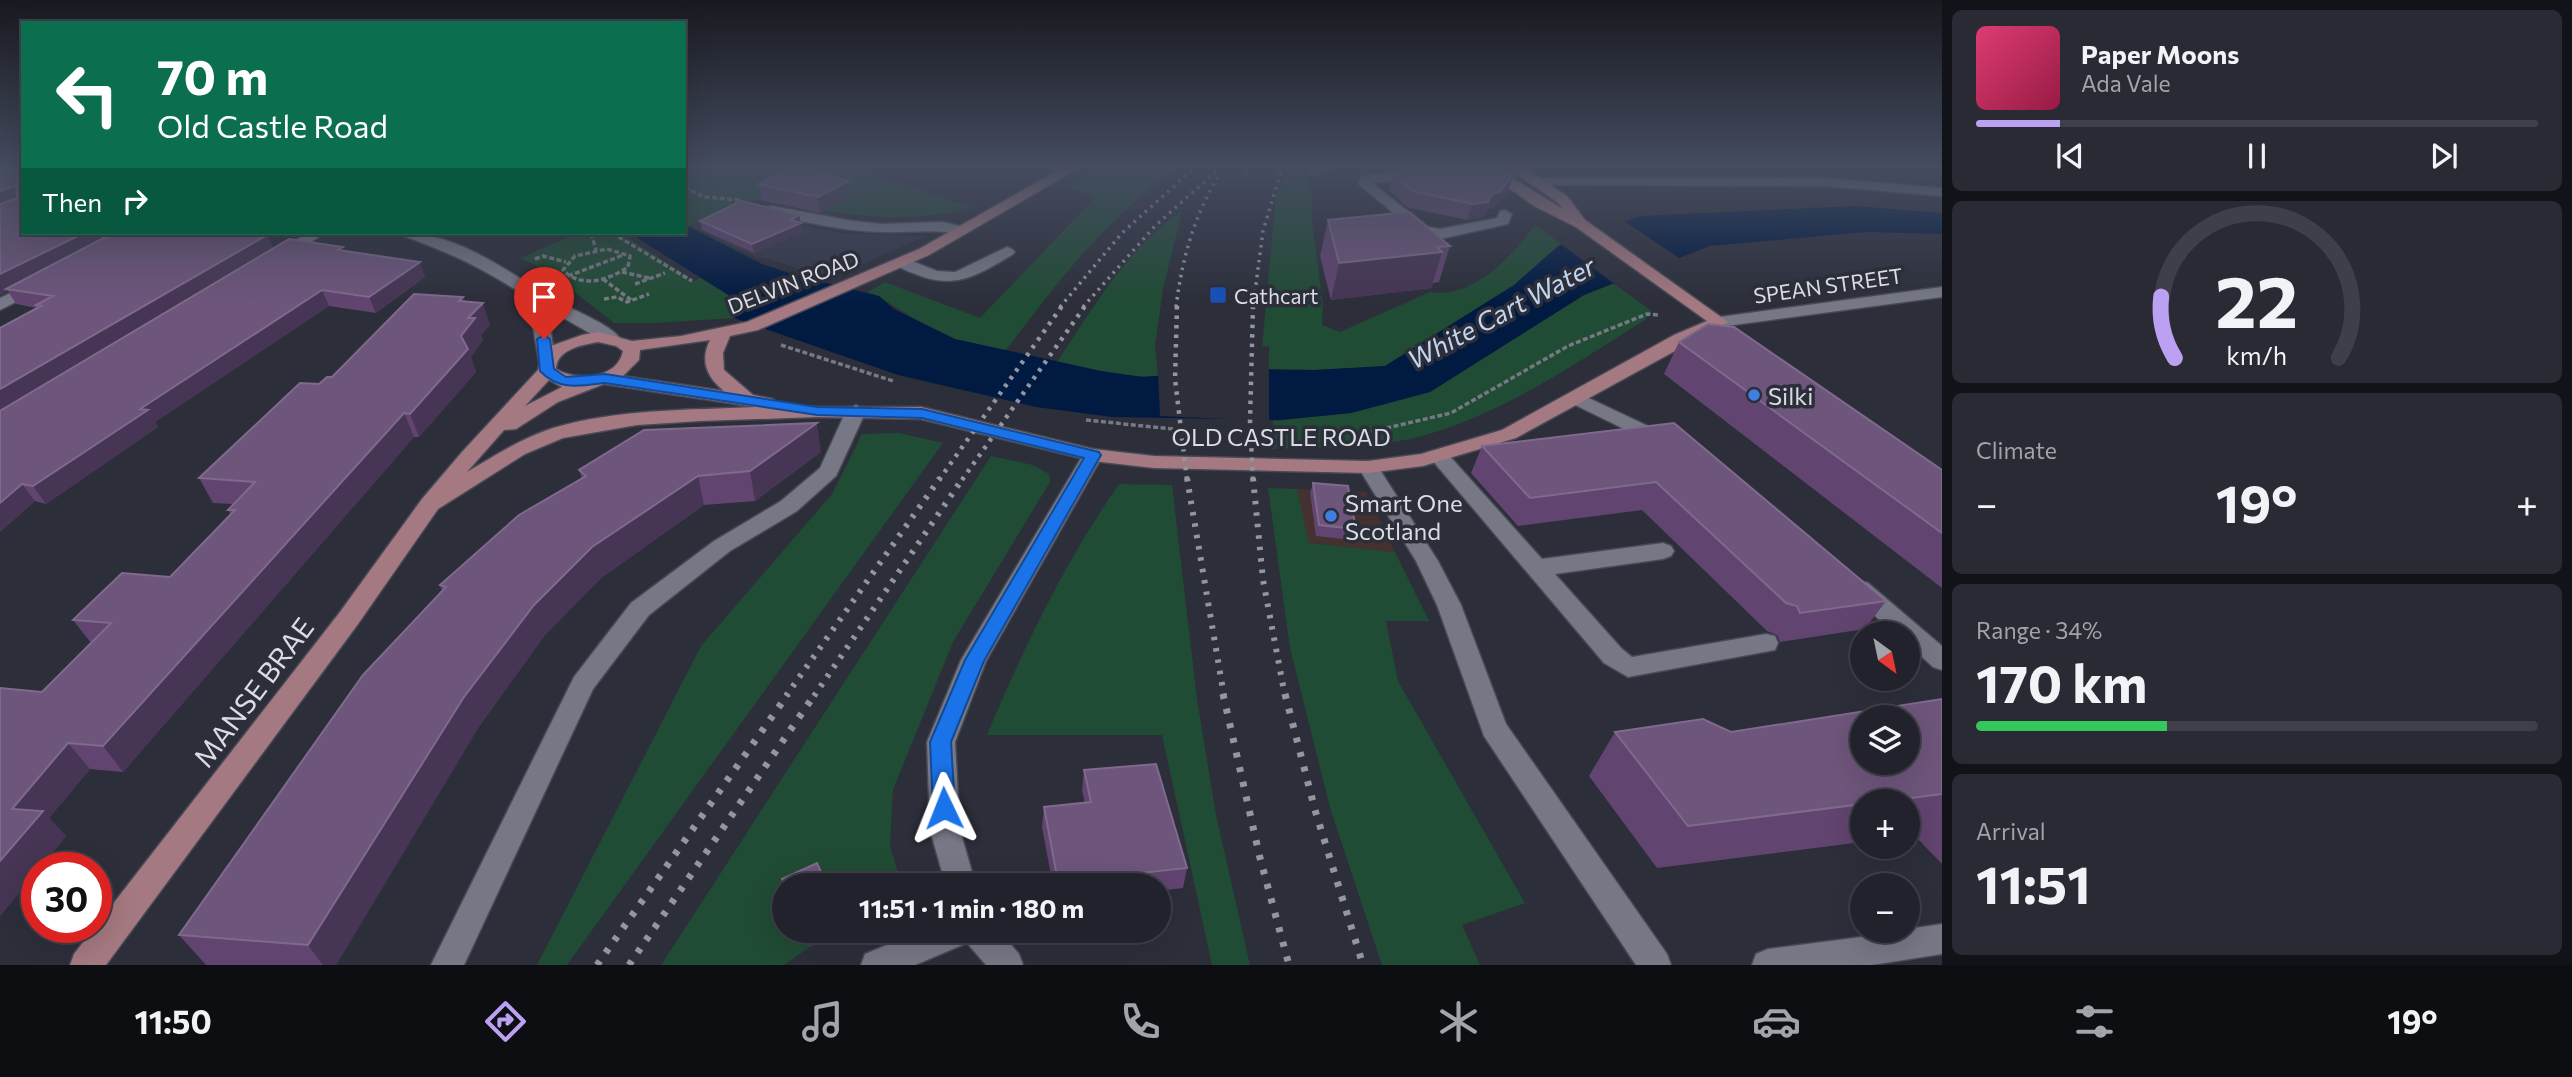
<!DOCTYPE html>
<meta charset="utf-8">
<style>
:root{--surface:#21222c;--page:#292a34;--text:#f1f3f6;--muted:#a2a4a9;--line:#3e3f48;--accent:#bca0f2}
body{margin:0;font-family:Commissioner,sans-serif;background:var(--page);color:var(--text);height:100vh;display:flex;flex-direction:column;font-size:26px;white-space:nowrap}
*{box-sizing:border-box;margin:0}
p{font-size:23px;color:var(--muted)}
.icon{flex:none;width:38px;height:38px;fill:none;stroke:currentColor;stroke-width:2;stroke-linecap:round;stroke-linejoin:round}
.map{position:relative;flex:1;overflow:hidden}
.sheet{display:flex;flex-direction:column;gap:10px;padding:10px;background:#121318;width:630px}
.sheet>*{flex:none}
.top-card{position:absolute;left:21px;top:21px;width:665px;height:214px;border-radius:0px;box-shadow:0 7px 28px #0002,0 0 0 2px var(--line);background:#0b6e4f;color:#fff;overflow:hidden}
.needle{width:46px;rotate:147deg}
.tools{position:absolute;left:1850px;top:621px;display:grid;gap:14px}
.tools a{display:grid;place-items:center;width:70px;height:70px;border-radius:50%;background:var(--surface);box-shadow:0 7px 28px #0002,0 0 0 2px var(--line);font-size:35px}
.speed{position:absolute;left:21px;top:852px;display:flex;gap:14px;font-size:35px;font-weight:700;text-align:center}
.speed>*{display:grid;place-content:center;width:91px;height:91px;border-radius:50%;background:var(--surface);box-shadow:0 7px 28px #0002,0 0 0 2px var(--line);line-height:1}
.speed .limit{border:10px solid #d22;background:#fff;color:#111}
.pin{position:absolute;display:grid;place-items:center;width:60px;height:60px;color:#fff;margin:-72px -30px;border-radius:50% 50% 50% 0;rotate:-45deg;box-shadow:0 0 7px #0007}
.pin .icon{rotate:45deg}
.me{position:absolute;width:77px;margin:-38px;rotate:358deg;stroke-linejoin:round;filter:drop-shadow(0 0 5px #0008)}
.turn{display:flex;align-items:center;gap:24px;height:147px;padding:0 21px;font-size:32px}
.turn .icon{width:91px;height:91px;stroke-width:2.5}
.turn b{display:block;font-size:49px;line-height:60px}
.then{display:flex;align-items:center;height:66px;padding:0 21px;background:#0003;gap:14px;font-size:26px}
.big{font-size:52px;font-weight:700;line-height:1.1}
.sheet .tile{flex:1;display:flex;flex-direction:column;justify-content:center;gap:10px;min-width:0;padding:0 24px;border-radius:10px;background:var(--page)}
.sheet .dial{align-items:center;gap:0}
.dial svg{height:182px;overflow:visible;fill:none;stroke:var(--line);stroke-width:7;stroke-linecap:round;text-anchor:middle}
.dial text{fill:var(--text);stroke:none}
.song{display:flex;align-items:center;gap:21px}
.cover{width:84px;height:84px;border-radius:10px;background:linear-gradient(135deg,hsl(340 70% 55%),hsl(340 70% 35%))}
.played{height:7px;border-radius:4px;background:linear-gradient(90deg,var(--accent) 15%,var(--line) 15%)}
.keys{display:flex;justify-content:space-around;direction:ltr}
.heat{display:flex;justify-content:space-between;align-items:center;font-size:38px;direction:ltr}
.charge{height:10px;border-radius:5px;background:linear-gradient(90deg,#34c759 34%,var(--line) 0)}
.trip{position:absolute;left:772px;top:873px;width:399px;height:70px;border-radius:35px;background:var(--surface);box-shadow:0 7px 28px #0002,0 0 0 2px var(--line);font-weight:700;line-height:70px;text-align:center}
.tab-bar{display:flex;height:112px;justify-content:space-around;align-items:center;background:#0d0e12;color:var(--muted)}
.tab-bar .icon{width:49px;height:49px}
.tab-bar .selected{color:var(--accent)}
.tab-bar b{font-size:32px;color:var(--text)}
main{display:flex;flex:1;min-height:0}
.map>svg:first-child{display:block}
</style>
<main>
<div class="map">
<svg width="1942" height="965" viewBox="0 0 1942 965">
<rect width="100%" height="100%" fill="#2c2e3a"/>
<path fill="#45312f" d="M1297 489 1366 492 1395 552 1308 543Z"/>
<path fill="#333648" d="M732 209 839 233 926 236 847 271 812 274 769 259 758 258 691 226Z"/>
<path fill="#204b34" d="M684 168H877L868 173 972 207C918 223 867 217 812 209 797 206 779 199 764 199 738 199 711 216 688 227L684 224Z
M1101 168H1178C1107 216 1057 283 1006 350 989 347 972 345 956 340 924 329 898 305 868 292L885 282 980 318 1096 197 1067 187Z
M1290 168 1303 170 1312 193V223L1323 305 1322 325 1340 332 1430 292C1474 299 1512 256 1535 225L1561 244 1514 285 1385 366 1315 370 1269 369V346L1262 347 1276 196Z
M1182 211 1163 289 1155 346 1158 376C1124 378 1090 369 1057 362 1090 312 1131 243 1182 211Z
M578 233H621L694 281 701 278 746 306 734 318 656 323H614L550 273 521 258Z
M1613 283 1652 311 1645 320C1576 363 1507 411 1429 434 1380 449 1321 448 1270 449V439H1274L1273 421 1351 413 1430 392 1584 295Z
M899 433 943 443 567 965H537L701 646 832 494 862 434Z
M991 456 1033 465 1049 474 1050 482 953 642 893 790 890 846 902 885 784 886V931H803L810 947 784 965H661Z
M1119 484 1172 485 1197 699 1216 815 1250 965H1212L1162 735H987C1024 647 1064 563 1119 484Z
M1268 488 1297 489 1309 543 1395 552 1429 621H1386L1398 681 1525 903 1462 925 1480 965H1382L1331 811 1290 648Z"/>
<path fill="#001a41" d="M1855 206 1942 213V234L1866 232 1710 246 1584 295 1430 392 1351 413 1280 420 1112 417 1036 407 898 375 734 318 746 306 629 233H684V224L762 264 799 276 879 296 894 309 955 339 1101 371 1143 377 1235 369 1315 370 1385 366 1514 285 1558 246 1640 216Z"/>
<path fill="#2c2e3a" d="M1621 219 1682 260 1617 286 1558 242Z
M1269 366V421L1160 416 1158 373Z"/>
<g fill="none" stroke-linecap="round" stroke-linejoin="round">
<defs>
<path id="minor" d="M1312 168H1330L1314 176 1307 172Z
M1435 168H1482L1475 172 1372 183 1428 227 1440 229 1497 218 1500 211 1505 210 1512 214 1508 224 1440 239 1418 233 1358 184 1362 176 1367 175Z
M1536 178H1824L1942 188V196L1824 186 1531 185 1529 182Z
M772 206 853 221 881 224 943 222 968 228 970 231 963 235C935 228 909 233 881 232 842 231 804 222 767 213L765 210 767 207Z
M308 233H325L286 258H276L273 255 276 252Z
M402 233C462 233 509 274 559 302 575 311 609 324 620 338L617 342H605L548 309 555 363 552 367H540L528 298C485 269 453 254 404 236Z
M1007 247 1012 249 1015 252 1012 255C979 274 957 290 918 275 910 272 900 269 894 262L902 257 937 271 955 272Z
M38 280 46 285 44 288 0 310V298Z
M1942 287V297L1719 327 1710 322 1719 317Z
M1576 392 1669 436 1672 440 1669 444H1655L1569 402 1567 398 1569 394Z
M856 405 866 411 836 476 797 511 730 551 649 615 593 689 464 965H431L574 677 631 603 714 541 781 501 820 468 846 411Z
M1093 449 1100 451 1103 455 986 661 955 742 960 830 976 886H946L930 830 927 742 961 660 1083 455 1086 451Z
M1439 450 1446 452 1542 559 1663 543 1671 546 1674 551 1671 556 1663 559 1555 574 1622 649 1632 657 1766 634 1775 636 1778 643 1775 650 1628 677 1604 663 1432 460 1429 456 1432 452Z
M1368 461 1375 462 1438 561 1461 605 1506 724 1667 954 1671 965H1636L1484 736 1437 605 1416 561 1358 467 1361 462Z
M1860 581 1868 583 1942 646V670L1933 667 1908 644V634H1895L1852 595 1848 589 1852 583Z
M1942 924V954L1872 965H1752L1756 954 1768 949 1908 931V929Z
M921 931H999L1019 954 1023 965H986L967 943 915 965H861L865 954Z"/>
<path id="major" d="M1062 168H1079L929 255 758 330 730 336 723 353 724 370 753 395 773 399 776 403 773 407H921L1093 449 1154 456 1368 461 1421 454 1502 430 1674 335 1707 321 1576 227 1536 207 1480 168H1496L1563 209 1557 202 1508 168H1524L1567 196 1585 220 1728 322 1516 438 1423 466 1368 473 1154 468 1093 461 921 419 817 417 700 421 637 425 563 438 525 454 438 509 358 624 106 965H70L74 954 340 612 422 499 462 452 538 370 542 356 551 346 582 335 598 332 632 341 681 336 747 322 919 249ZM710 340C700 360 706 377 724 391L623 376 639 360 640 350ZM598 342 616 346 623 351C617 380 576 381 556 369 557 349 582 345 598 342ZM549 380 562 387 525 406ZM604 384 756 407C690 410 616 409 553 428 522 438 494 456 467 472L504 430 516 429 558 402Z"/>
</defs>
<use href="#minor" stroke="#484954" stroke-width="3"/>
<use href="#major" stroke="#484954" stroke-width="3"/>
<path stroke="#767882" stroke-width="3.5" stroke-dasharray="5 2.5" stroke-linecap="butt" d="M1245 174 1249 168
M684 188 705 197 740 200
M591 233 596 250
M612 233 692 281
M607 249 630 256 628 267C609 280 581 289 563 270L575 256Z
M535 259 543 256 566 262
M622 272 649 278
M568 276 626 254
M603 279 631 300
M635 284 665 273
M604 299 617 297 627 302 649 294
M781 345 893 381
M1086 420 1182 430
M1357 435 1451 413 1568 346 1647 314 1658 315"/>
<use href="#minor" fill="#767886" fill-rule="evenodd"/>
<use href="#major" fill="#a57981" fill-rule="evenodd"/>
<path stroke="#93959f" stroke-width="3.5" stroke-dasharray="2.5 5" stroke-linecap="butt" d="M1060 307 1122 233 1194 168
M1083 307 1155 226 1220 168
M1176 307C1182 259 1194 215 1220 174
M1253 307 1263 231 1282 168"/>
<path stroke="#93959f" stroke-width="4.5" stroke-dasharray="3.5 6" stroke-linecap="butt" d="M1177 306 1175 379 1187 480
M939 480 1062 306
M962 480 1085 306
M1253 480 1250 421 1253 306"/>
<path stroke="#93959f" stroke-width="6" stroke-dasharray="3.5 8" stroke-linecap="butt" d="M1187 478 1224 696
M1253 478 1263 580 1285 696
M786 696 940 478
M814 696 963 478"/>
<path stroke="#93959f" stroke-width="7" stroke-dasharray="5 10" stroke-linecap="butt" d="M1223 694 1260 858 1289 965
M1285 694 1315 810 1363 965
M597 965 788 694
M629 965 815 694"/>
</g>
<path fill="#61446f" d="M1396 168H1522L1518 178 1513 175 1508 191 1494 208 1488 209 1482 218 1467 220 1407 207 1389 190 1393 175Z
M759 184 850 197 820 213 761 200Z
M799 215 802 232 754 253 702 230 700 221Z
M1328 220 1450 246 1439 282 1433 283 1431 288 1331 300 1320 256Z
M23 233 267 235 273 249 344 251 425 277 376 313 329 306 155 422 158 427 46 504 35 501 0 532V328L37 308 16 304 8 291 0 295Z
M463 297 465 301 490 325 481 335 483 340 471 357 476 372 419 437H414L123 772 90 769 49 818 66 836 40 868H37V871L0 916V688L42 692 91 643 73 620 170 577 231 515 228 510 233 504 213 503 199 478 319 384Z
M1679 342 1942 470V588L1664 374Z
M1674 423 1886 601 1865 629 1780 642 1777 635 1767 631 1642 510 1518 526 1471 473 1482 446Z
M821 452 755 501 704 505 601 578 545 635 478 728 336 965H206L179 935 442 591 440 585 582 479 579 470Z
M1313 483 1356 529 1352 540 1316 536 1310 493Z
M1942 699V864L1914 835 1908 836V802H1862V842L1657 868 1589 776 1615 732H1731Z
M1084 770 1187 868 1183 888 1158 891V886H1053L1042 827 1044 807 1085 803 1082 791Z
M803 931H843L810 947Z"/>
<path fill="#463554" d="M1513 175 1508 191 1494 208 1488 209 1482 218 1467 220 1472 204Z
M849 181 850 197 820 213 818 197Z
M16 186 23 197 0 209V191Z
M799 215 802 232 754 253 752 244Z
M84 233H122L6 289 8 291 0 295V274Z
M267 235 274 250 0 413V389Z
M1442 252 1431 288 1331 300 1339 263Z
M420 262 425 277 376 313 369 297Z
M322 290 329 306 155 422 158 427 46 504 33 486 140 409Z
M463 297 470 316 483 303 490 325 481 335 483 340 471 357 476 372 419 437 410 414 461 336 459 301Z
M404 413 414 437 123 772 103 746Z
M817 423 821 452 755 501 750 471Z
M698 476 704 505 601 578 545 635 478 728 336 965H323L308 945 464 697 534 605 592 547Z
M22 484 35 501 0 532V503Z
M68 743 90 769 49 818 66 836 40 868H37V871L0 916V861L12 809Z
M820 931H843L810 947 808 937Z"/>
<path fill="#6e557b" stroke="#7f6a8c" stroke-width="2" fill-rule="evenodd" d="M0 168H23V233H84L0 274V204L17 198 16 186 0 191Z
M791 168H807L849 181 818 197 759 184Z
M1396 168H1503L1513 175 1499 192 1493 193 1488 202 1472 204 1412 191 1393 175Z
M741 201 799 215 791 220 801 223 752 244 700 221Z
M1409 212 1450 246 1437 247 1442 252 1339 263 1328 220Z
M113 233H250L267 235 0 389V328L41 306 36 305 53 296 6 289Z
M289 239 343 247 338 250 420 262 369 297 322 290 140 409 148 410 33 486 22 484 0 503V411Z
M414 294 463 297 459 301 483 303 468 318H475L461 336 468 349 410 414 404 413 103 746 68 743 12 809 43 811 0 861V688L42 692 111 623 73 620 122 573 170 577 235 510H228L255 482 199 478 300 383 319 384 327 377H332Z
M1708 324 1734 327 1942 470V533L1679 342Z
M817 423 750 471 698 476 592 547 534 605 464 697 308 945 179 935 363 675 446 587 440 585 519 515 586 476 579 470 644 430Z
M1674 423 1886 601 1800 613 1797 606 1786 603 1656 482 1530 498 1482 446Z
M1313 483 1348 486 1356 529 1319 525Z
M1942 699V794L1880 802H1862V804L1688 826 1615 732 1703 719 1731 732ZM1862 718H1908V763H1862Z
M1156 764 1187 868 1058 882 1044 807 1091 802 1084 770Z
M817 863 827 886H785L782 879Z
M805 931H820L808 937Z"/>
<linearGradient id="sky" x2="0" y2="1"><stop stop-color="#181920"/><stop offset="0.55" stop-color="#454c60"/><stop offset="1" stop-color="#454c60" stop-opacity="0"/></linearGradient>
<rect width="1942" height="303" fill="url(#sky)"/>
<path fill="#1a73e8" stroke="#114b97" stroke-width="2" d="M544 335 550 339 554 369 566 377 605 374 817 407 922 409 1099 452 1101 455 984 661 951 742 955 808 952 815 944 818 936 815 933 808 930 742 965 660 1084 458 922 418 817 415 605 383C580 386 559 391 540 371L537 339Z"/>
<rect fill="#1a4fb4" stroke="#2c2e3a" stroke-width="2.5" x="1209" y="286" width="18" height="18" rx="3.5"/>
<g fill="#3f7fe0" stroke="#2c2e3a" stroke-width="2.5">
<circle cx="1754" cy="395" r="7"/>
<circle cx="1331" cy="516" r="7"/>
</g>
<g text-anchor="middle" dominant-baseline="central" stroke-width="7" stroke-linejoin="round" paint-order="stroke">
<g font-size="21" fill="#dadce4" stroke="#2c2e3a">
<text transform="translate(793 282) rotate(-21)">DELVIN ROAD</text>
<text transform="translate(1828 285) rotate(-8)">SPEAN STREET</text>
</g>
<g font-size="21" fill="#dadce4" stroke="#2c2e3a" text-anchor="start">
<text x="1234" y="295">Cathcart</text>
</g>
<g font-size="24" fill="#dadce4" stroke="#2c2e3a" text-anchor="start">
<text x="1768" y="395">Silki</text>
<text x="1345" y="502">Smart One<tspan x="1345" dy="28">Scotland</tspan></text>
</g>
<g font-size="24" fill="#dadce4" stroke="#2c2e3a">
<text x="1281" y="436">OLD CASTLE ROAD</text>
</g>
<g font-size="26" font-style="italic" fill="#c2d6f2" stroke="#2c2e3a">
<text transform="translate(1501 312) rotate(-28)">White Cart Water</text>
</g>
<g font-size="28" fill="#dadce4" stroke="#2c2e3a">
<text transform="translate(253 692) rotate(-53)">MANSE BRAE</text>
</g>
</g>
</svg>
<div class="tools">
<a><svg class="needle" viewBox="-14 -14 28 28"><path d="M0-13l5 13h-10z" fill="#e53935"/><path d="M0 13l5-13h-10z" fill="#a2a4a9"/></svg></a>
<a><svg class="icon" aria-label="layers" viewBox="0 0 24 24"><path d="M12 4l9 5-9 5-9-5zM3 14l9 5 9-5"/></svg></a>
<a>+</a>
<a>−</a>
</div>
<div class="speed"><div class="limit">30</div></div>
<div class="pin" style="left:544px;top:339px;background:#d93025"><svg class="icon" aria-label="arrive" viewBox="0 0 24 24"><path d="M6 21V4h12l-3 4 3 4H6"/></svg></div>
<svg class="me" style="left:944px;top:808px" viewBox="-20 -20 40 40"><path d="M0-17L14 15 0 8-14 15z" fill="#1a73e8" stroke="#fff" stroke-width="4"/></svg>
<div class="trip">11:51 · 1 min · 180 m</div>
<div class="top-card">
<div class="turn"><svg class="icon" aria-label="left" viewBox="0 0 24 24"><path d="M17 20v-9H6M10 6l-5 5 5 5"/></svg><div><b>70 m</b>Old Castle Road</div></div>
<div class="then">Then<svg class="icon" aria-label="right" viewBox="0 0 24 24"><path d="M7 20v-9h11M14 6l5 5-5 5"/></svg></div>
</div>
</div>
<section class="sheet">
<div class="tile">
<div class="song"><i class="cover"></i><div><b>Paper Moons</b><p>Ada Vale</p></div></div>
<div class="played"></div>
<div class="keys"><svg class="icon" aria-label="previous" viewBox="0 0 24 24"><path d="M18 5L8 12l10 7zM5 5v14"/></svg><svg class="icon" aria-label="pause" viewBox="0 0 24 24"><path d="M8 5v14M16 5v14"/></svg><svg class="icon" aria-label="next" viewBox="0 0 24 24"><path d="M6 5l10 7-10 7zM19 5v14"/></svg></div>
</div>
<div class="tile dial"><svg viewBox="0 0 100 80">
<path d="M14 69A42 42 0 1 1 86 69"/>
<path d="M14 69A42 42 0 0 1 8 42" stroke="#bca0f2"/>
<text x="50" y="56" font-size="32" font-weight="700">22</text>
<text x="50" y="72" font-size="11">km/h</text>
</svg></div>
<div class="tile"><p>Climate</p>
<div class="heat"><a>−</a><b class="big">19°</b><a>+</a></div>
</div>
<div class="tile"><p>Range · 34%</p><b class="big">170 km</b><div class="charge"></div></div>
<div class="tile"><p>Arrival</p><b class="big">11:51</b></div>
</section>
</main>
<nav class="tab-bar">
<b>11:50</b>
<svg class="icon selected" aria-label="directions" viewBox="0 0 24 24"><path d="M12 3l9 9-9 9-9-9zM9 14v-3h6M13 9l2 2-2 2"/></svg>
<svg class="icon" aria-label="music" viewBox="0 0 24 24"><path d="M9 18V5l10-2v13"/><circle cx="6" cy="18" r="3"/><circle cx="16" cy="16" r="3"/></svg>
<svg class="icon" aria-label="phone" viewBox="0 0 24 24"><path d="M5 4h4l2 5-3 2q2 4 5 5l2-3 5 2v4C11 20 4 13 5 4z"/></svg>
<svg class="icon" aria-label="climate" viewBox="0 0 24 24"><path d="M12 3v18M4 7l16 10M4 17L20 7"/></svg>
<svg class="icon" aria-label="car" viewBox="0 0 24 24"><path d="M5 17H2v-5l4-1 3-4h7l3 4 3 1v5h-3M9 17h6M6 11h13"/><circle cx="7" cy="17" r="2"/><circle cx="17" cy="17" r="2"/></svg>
<svg class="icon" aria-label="filters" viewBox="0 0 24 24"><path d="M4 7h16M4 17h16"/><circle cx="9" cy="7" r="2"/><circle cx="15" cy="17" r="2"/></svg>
<b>19°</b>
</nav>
